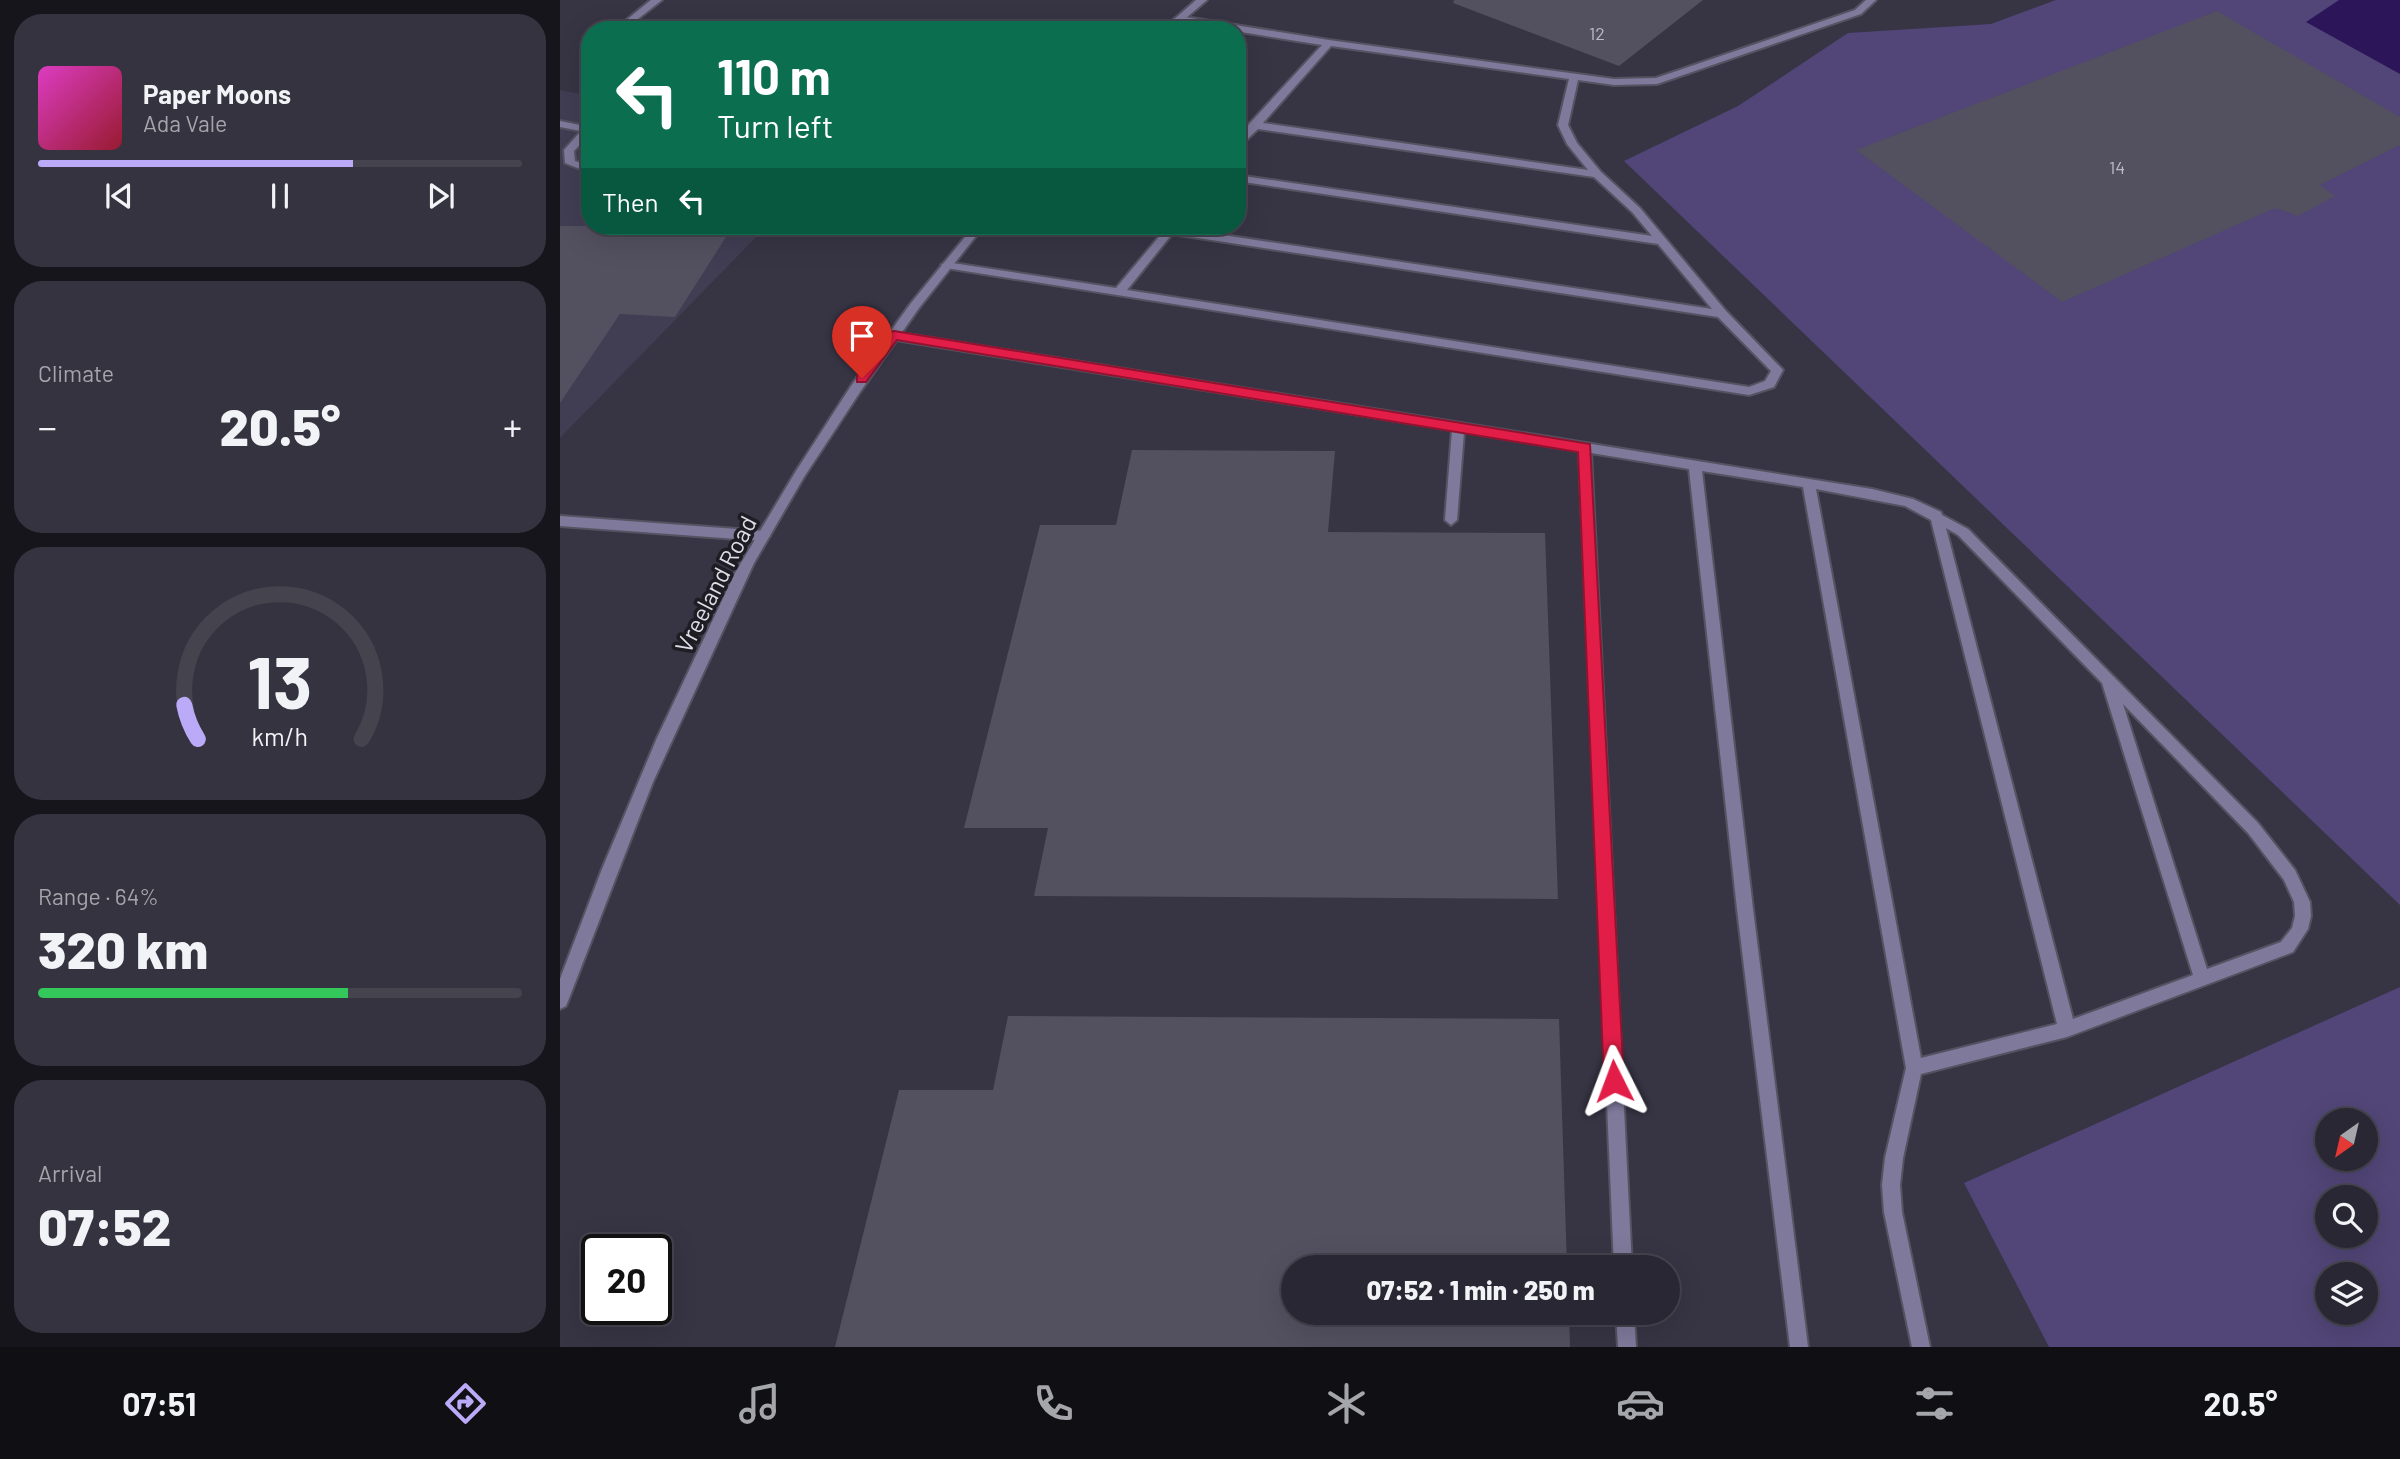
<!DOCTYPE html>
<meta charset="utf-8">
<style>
:root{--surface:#292733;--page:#35333f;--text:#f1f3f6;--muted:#a5a5ac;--line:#45444e;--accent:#baaaf7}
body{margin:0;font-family:Barlow,sans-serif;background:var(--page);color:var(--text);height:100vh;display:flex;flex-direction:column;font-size:26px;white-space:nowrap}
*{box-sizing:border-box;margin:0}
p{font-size:23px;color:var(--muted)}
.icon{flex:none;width:38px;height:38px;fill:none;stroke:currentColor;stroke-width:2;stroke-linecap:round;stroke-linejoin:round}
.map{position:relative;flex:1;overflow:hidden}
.side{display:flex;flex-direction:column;gap:14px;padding:14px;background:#17151c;width:560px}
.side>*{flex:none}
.guide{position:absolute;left:21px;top:21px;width:665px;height:214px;border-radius:28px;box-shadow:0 7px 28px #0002,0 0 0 2px var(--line);background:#0b6e4f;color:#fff;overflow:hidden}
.needle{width:46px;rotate:214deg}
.fabs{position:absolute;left:1755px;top:1108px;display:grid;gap:14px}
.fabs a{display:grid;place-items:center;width:63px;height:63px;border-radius:50%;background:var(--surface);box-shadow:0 7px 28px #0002,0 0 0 2px var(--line);font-size:35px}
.speed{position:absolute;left:21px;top:1234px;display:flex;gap:14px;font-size:35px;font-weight:700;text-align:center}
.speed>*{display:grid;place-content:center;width:91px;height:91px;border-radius:50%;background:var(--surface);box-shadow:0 7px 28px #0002,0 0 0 2px var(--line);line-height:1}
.speed .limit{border:4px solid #111;border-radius:10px;background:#fff;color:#111}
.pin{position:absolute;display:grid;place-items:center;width:60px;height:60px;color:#fff;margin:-72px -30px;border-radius:50% 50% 50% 0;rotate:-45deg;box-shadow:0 0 7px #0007}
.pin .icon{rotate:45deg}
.me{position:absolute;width:77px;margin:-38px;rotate:357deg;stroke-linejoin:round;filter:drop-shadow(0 0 5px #0008)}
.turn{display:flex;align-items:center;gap:24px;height:147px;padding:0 21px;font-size:32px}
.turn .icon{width:91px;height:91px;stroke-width:2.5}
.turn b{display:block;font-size:49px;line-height:60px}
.then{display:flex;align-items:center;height:66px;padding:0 21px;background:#0003;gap:14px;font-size:26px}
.big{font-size:52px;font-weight:800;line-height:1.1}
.side .tile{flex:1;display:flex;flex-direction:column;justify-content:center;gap:10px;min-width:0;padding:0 24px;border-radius:28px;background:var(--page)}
.side .dial{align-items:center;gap:0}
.dial svg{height:182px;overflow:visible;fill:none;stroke:var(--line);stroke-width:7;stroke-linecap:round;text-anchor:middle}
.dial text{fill:var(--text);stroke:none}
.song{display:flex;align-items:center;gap:21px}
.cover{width:84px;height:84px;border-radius:10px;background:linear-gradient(135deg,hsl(310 70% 55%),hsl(350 70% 35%))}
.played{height:7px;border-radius:4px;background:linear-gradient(90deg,var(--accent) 65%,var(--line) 65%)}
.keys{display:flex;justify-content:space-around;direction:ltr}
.heat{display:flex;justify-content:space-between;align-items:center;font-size:38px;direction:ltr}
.charge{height:10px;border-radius:5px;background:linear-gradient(90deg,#34c759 64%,var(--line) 0)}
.trip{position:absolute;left:721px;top:1255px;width:399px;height:70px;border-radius:35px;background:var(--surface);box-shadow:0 7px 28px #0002,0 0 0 2px var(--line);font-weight:800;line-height:70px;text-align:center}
.menu{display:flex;height:112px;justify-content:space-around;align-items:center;background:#101014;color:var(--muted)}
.menu .icon{width:49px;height:49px}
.menu .on{color:var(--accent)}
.menu b{font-size:32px;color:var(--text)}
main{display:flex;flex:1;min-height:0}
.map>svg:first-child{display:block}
</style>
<main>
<section class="side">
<div class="tile">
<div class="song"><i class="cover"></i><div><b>Paper Moons</b><p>Ada Vale</p></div></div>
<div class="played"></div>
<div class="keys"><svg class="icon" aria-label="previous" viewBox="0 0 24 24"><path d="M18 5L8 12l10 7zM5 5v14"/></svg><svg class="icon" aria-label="pause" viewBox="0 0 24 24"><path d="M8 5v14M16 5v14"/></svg><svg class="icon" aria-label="next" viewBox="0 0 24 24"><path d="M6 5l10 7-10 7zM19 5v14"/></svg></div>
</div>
<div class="tile"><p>Climate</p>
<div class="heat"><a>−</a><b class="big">20.5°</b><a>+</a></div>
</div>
<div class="tile dial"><svg viewBox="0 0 100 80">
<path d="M14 69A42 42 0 1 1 86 69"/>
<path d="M14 69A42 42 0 0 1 8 54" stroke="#baaaf7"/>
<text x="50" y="56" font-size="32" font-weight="700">13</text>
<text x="50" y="72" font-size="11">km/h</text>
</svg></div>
<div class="tile"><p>Range · 64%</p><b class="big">320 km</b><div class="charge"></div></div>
<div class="tile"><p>Arrival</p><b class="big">07:52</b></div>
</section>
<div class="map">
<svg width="1840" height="1347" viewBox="0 0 1840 1347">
<rect width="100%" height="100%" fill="#373444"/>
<path fill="#413d53" d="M0 90 30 96V226H207L0 438Z"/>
<path fill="#514677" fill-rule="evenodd" d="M1496 0H1840V905L1064 161 1178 106 1288 33 1431 24Z
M1840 987V1347H1489L1404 1183ZM1768 1120H1806V1158H1768ZM1768 1197H1806V1236H1768ZM1768 1274H1806V1312H1768Z"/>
<path fill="#2c1559" d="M1779 0H1840V74L1746 22Z"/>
<path fill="#535060" d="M894 0H1143L1059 66 893 3Z
M1657 11 1840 117V145L1760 185 1775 196 1738 216 1715 208 1502 302 1296 150Z
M0 226H173L115 317 60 314 0 403Z
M572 450 775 451 768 532 985 533 998 899 474 896 488 828H404L480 525H556Z
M448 1016 999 1019 1007 1267H733V1312H1009L1010 1347H275L339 1090H433Z"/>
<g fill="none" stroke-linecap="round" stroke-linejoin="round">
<defs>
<path id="service" d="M91 0H102L64 30H54Z
M1306 0H1316L1301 14 1097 84 1054 85 1018 80 1008 125 1017 143 1041 172 1080 208 1166 311 1223 370 1214 387 1189 395 386 268 381 265 386 262 556 288 608 226H618L617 228 1152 309 1098 244 677 181V175L1092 236 1072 212 1034 177 698 129 677 149V140L690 123 762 45 619 22 614 19 619 16 769 40 1054 79 1096 78 1295 10ZM771 46 1009 79 998 125 1007 144 1028 170 703 123ZM612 234 1158 317 1211 371 1205 381 1189 387 567 290Z
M0 121 30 127V134L14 151 15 161 30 166V173L5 163 4 150 21 131 0 127Z
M334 332 1312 489 1353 499 1381 512 1382 515 1408 529 1698 823 1735 870 1750 902 1751 916 1748 929 1733 952 1507 1037 1361 1074 1343 1158 1340 1185 1342 1212 1370 1347H1352L1324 1212 1322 1185 1325 1158 1346 1068 1243 487 1142 471 1193 909 1248 1347H1230L1177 909 1129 469 1031 453 1072 1267H1054L1019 451 904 432 897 520 891 525 885 520 892 430 330 339V333ZM1256 489 1345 506 1371 520 1497 1024 1361 1058ZM1386 528 1398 535 1542 683 1633 975 1513 1019ZM1563 704 1688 833 1724 880 1734 902 1735 916 1732 928 1721 942 1647 969Z
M0 516 204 531 210 536 204 541 0 526Z
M1056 1312H1074L1076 1347H1058Z"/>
<path id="tertiary" d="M636 0H647L612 30H602Z
M414 226H424L359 308 300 392 244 477 194 563 93 782 8 1001 6 1006 0 1009V979L42 869 97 738 175 573 236 471 291 386 351 303Z"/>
</defs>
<use href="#service" stroke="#555261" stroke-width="4"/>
<use href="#tertiary" stroke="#555261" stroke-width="4"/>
<use href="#service" fill="#7f799b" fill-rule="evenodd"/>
<use href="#tertiary" fill="#7f799b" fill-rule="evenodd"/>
</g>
<path fill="#e11d48" stroke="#92132f" stroke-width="2" d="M334 331 1030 444 1064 1081 1061 1088 1054 1090 1047 1088 1044 1081 1018 452 337 340 306 382H297V375L329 332Z"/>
<g text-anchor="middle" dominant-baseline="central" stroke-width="7" stroke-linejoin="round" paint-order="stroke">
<g font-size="18" fill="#bcbac5">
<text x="1037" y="33">12</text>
<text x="1557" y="167">14</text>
</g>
<g font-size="24" fill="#dfdde7" stroke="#1e1d24">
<text transform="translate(155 584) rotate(-63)">Vreeland Road</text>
</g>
</g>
</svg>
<div class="fabs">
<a><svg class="needle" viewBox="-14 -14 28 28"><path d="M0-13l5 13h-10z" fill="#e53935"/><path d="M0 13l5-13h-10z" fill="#a5a5ac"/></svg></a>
<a><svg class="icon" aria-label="search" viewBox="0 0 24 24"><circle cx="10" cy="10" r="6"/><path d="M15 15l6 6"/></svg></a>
<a><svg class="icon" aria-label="layers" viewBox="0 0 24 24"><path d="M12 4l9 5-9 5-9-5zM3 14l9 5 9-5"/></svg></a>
</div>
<div class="speed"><div class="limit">20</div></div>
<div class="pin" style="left:302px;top:378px;background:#d93025"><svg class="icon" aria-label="arrive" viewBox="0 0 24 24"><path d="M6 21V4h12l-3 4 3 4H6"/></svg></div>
<svg class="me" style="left:1054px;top:1081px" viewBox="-20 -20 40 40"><path d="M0-17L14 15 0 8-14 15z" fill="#e11d48" stroke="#fff" stroke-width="4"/></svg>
<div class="trip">07:52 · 1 min · 250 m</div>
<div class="guide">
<div class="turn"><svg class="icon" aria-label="left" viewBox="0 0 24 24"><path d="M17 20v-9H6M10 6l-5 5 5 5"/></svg><div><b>110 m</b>Turn left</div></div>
<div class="then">Then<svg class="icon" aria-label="left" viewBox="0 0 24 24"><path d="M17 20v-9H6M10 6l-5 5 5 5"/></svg></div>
</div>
</div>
</main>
<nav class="menu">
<b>07:51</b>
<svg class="icon on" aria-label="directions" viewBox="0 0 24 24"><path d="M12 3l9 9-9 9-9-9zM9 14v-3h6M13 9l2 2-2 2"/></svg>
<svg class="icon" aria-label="music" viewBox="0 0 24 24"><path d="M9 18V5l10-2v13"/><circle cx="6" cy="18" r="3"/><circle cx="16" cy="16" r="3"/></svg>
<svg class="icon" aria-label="phone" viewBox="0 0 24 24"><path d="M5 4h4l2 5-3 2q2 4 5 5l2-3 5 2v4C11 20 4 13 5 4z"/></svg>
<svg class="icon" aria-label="climate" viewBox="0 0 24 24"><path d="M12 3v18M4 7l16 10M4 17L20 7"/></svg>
<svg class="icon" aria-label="car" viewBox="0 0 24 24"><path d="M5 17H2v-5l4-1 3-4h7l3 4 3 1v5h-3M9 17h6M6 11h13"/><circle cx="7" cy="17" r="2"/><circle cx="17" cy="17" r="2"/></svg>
<svg class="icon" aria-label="filters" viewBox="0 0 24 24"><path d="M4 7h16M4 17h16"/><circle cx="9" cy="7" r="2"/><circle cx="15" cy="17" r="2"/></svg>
<b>20.5°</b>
</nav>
